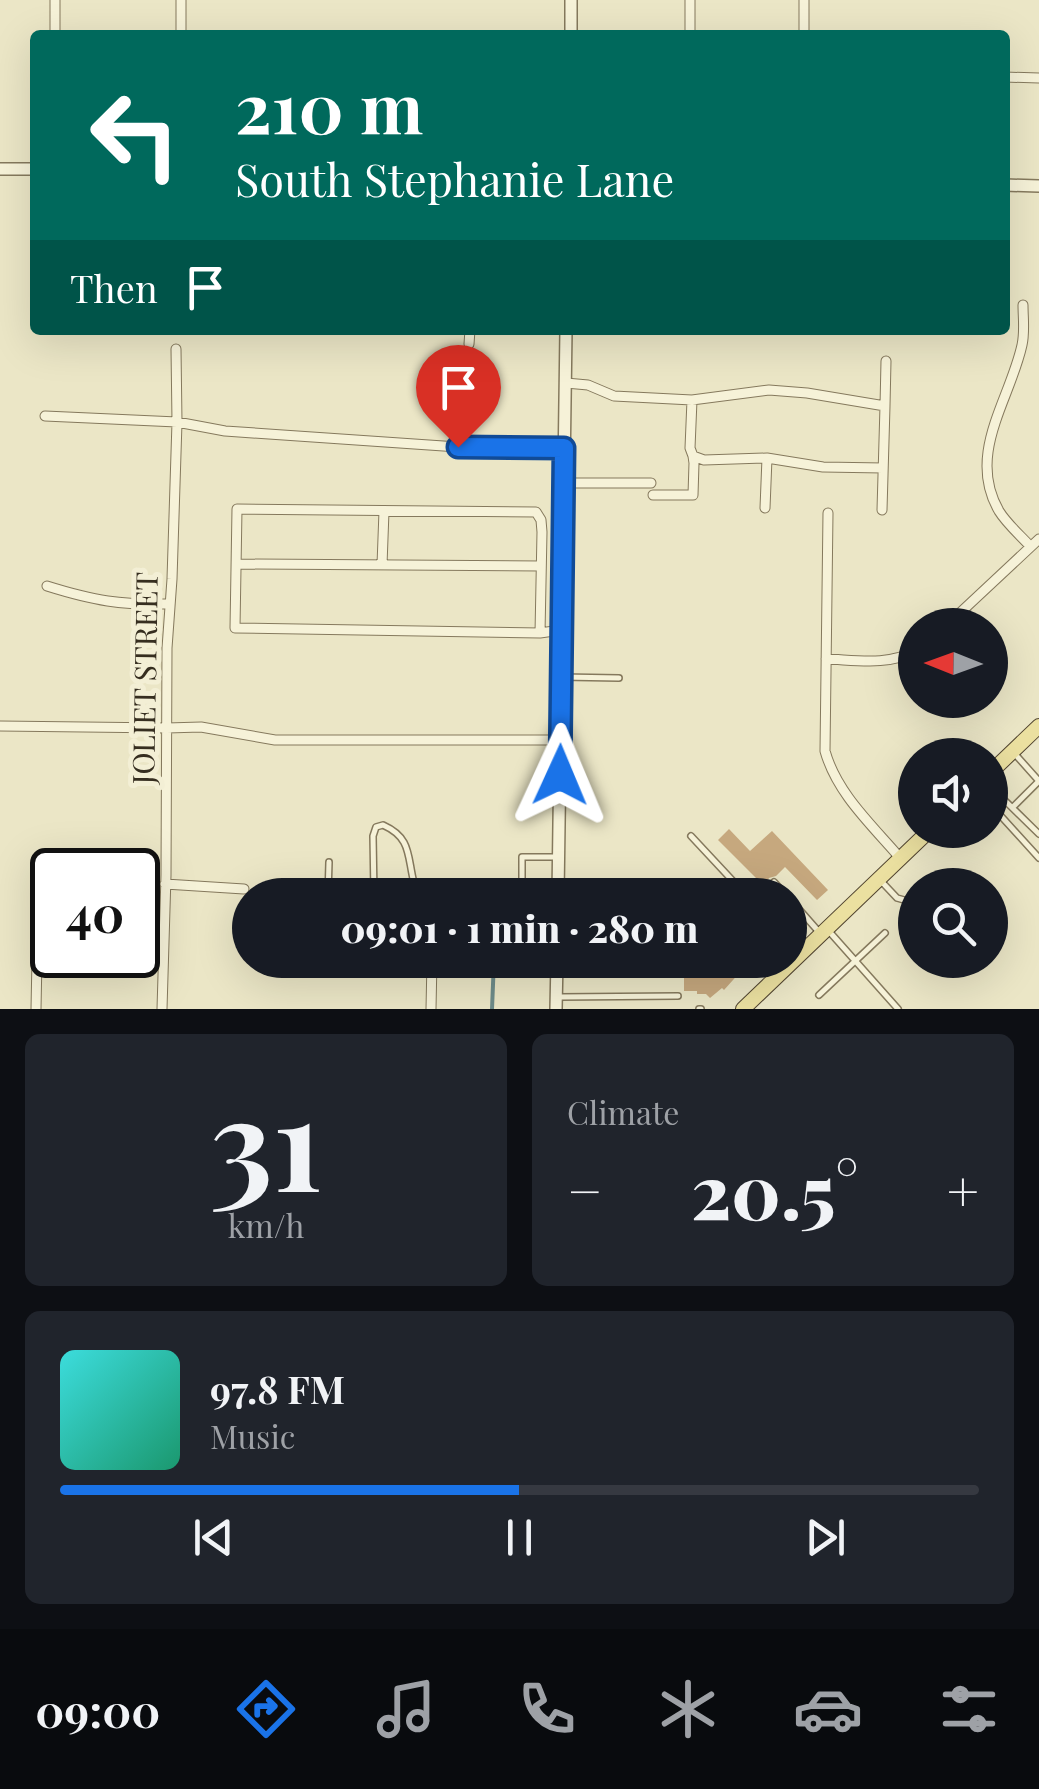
<!DOCTYPE html>
<meta charset="utf-8">
<style>
:root{--surface:#171b24;--page:#20242c;--text:#f1f3f6;--muted:#9ea1a6;--line:#363941;--accent:#1a73e8}
body{margin:0;font-family:"Playfair Display",serif;background:var(--page);color:var(--text);height:100vh;display:flex;flex-direction:column;font-size:38px;white-space:nowrap}
*{box-sizing:border-box;margin:0}
p{font-size:32px;color:var(--muted)}
.icon{flex:none;width:55px;height:55px;fill:none;stroke:currentColor;stroke-width:2;stroke-linecap:round;stroke-linejoin:round}
.map{position:relative;height:1009px;overflow:hidden}
.side{display:flex;flex-direction:column;gap:25px;padding:25px;background:#0d0f14;flex:1}
.side>*{flex:none}
.guide{position:absolute;left:30px;top:30px;width:980px;height:305px;border-radius:10px;box-shadow:0 10px 40px #0002;background:#00695c;color:#fff;overflow:hidden}
.needle{width:65px;rotate:271deg}
.controls{position:absolute;left:898px;top:608px;display:grid;gap:20px}
.controls a{display:grid;place-items:center;width:110px;height:110px;border-radius:50%;background:var(--surface);box-shadow:0 10px 40px #0002;font-size:50px}
.speed{position:absolute;left:30px;top:848px;display:flex;gap:20px;font-size:50px;font-weight:700;text-align:center}
.speed>*{display:grid;place-content:center;width:130px;height:130px;border-radius:50%;background:var(--surface);box-shadow:0 10px 40px #0002;line-height:1}
.speed .limit{border:5px solid #111;border-radius:15px;background:#fff;color:#111}
.pin{position:absolute;display:grid;place-items:center;width:85px;height:85px;color:#fff;margin:-102px -42px;border-radius:50% 50% 50% 0;rotate:-45deg;box-shadow:0 0 10px #0007}
.pin .icon{rotate:45deg}
.me{position:absolute;width:110px;margin:-55px;rotate:1deg;stroke-linejoin:round;filter:drop-shadow(0 0 8px #0008)}
.turn{display:flex;align-items:center;gap:35px;height:210px;padding:0 40px;font-size:45px}
.turn .icon{width:130px;height:130px;stroke-width:2.5}
.turn b{display:block;font-size:70px;line-height:85px}
.then{display:flex;align-items:center;height:95px;padding:0 40px;background:#0003;gap:20px;font-size:38px}
.big{font-size:75px;font-weight:800;line-height:1.1}
.side .tile{flex:1;display:flex;flex-direction:column;justify-content:center;gap:15px;min-width:0;padding:0 35px;border-radius:15px;background:var(--page)}
.side .dial{align-items:center;gap:0}
.dial b{font-size:130px;line-height:1}
.song{display:flex;align-items:center;gap:30px}
.cover{width:120px;height:120px;border-radius:15px;background:linear-gradient(135deg,hsl(180 70% 55%),hsl(160 70% 35%))}
.played{height:10px;border-radius:5px;background:linear-gradient(90deg,var(--accent) 50%,var(--line) 50%)}
.keys{display:flex;justify-content:space-around;direction:ltr}
.heat{display:flex;justify-content:space-between;align-items:center;font-size:55px;direction:ltr}
.side .tiles{flex:1;display:grid;gap:25px;grid-template-columns:1fr 1fr}
.tile:last-child{grid-column:span 2}
.trip{position:absolute;left:232px;top:878px;width:575px;height:100px;border-radius:50px;background:var(--surface);box-shadow:0 10px 40px #0002;font-weight:800;line-height:100px;text-align:center}
.dock{display:flex;height:160px;justify-content:space-around;align-items:center;background:#090b0e;color:var(--muted)}
.dock .icon{width:70px;height:70px}
.dock .selected{color:var(--accent)}
.dock b{font-size:45px;color:var(--text)}
.map>svg:first-child{display:block}
</style>
<div class="map">
<svg width="1039" height="1009" viewBox="0 0 1039 1009">
<rect width="100%" height="100%" fill="#ebe6c6"/>
<g fill="none" stroke-linecap="round" stroke-linejoin="round">
<path stroke="#6e8c8a" stroke-width="4" d="M492 1009 494 960"/>
</g>
<path fill="#c6a87e" d="M729 829 750 851 772 831 828 890 817 900 785 867 776 876 769 878 765 887 718 840Z
M714 960H751L724 990 722 988 710 998 706 994H697V991H684V963H691L700 973Z"/>
<g fill="none" stroke-linecap="round" stroke-linejoin="round">
<defs>
<path id="service" d="M562 677 619 678
M1014 753 1039 781
M990 786 1039 834
M990 804 1039 858
M1013 807 1039 781
M691 836 746 895
M881 881 897 898 915 903
M774 882 786 895
M561 889 630 890
M328 895 329 862
M374 895 373 836 376 827 383 825C412 838 407 856 414 883L433 889
M522 895V857H556
M790 899 819 932
M990 906H992V944
M827 929 898 1009
M790 943 799 952
M819 995 885 933
M560 997 678 996
M699 1009H701"/>
<path id="minor" d="M55 0V35
M181 35V0
M690 35V0
M804 35V0
M1005 77 1039 78
M1023 305C1023 318 1025 332 1022 345 1010 400 966 454 999 511 1007 524 1020 535 1030 546
M469 344 470 330
M566 383 588 385 614 396 692 400 769 390 807 393 885 406 882 510
M692 400 690 448 693 456 704 460 767 458
M885 406 886 361
M45 416 177 422 225 431 458 447 564 448
M563 483H651
M653 495H693L694 463 693 456
M765 508 767 458 823 467 883 468
M828 513 825 751C837 794 873 826 901 859
M236 564 541 566
M382 565 384 511
M47 586C95 601 120 605 169 604
M947 625 1039 539
M540 633 542 532 541 520 536 512 237 509 235 628 540 633 561 630
M826 659C856 660 888 666 915 651
M0 726 167 728 201 727 275 740H560
M165 884 244 889
M433 889V895
M36 1009 39 856
M162 1009 166 875 167 648 172 579 177 422 176 349
M431 1009 432 960"/>
<path id="tertiary" d="M571 35V0
M0 169H35
M1005 185 1039 186
M558 895 566 330
M556 1009 557 960"/>
<path id="primary" d="M990 773 1039 726
M743 1009 930 830"/>
</defs>
<use href="#service" stroke="#85795d" stroke-width="8"/>
<use href="#minor" stroke="#85795d" stroke-width="11"/>
<use href="#tertiary" stroke="#85795d" stroke-width="14"/>
<use href="#primary" stroke="#534631" stroke-width="16"/>
<use href="#service" stroke="#f6f2d8" stroke-width="5"/>
<use href="#minor" stroke="#f6f2d8" stroke-width="9"/>
<use href="#tertiary" stroke="#f6f2d8" stroke-width="11"/>
<use href="#primary" stroke="#ebe0a0" stroke-width="14"/>
</g>
<g fill="none" stroke-linecap="round" stroke-linejoin="round">
<defs>
<path id="route" d="M458 447 564 448 560 775"/>
</defs>
<use href="#route" stroke="#114b97" stroke-width="25"/>
<use href="#route" stroke="#1a73e8" stroke-width="18"/>
</g>
<g text-anchor="middle" dominant-baseline="central" stroke-width="10" stroke-linejoin="round" paint-order="stroke">
<g font-size="30" fill="#362e20" stroke="#f3efd5">
<text transform="translate(144 678) rotate(-89)">JOLIET STREET</text>
</g>
</g>
</svg>
<div class="controls">
<a><svg class="needle" viewBox="-14 -14 28 28"><path d="M0-13l5 13h-10z" fill="#e53935"/><path d="M0 13l5-13h-10z" fill="#9ea1a6"/></svg></a>
<a><svg class="icon" aria-label="sound" viewBox="0 0 24 24"><path d="M4 9h4l5-4v14l-5-4H4zM17 9q2 3 0 6"/></svg></a>
<a><svg class="icon" aria-label="search" viewBox="0 0 24 24"><circle cx="10" cy="10" r="6"/><path d="M15 15l6 6"/></svg></a>
</div>
<div class="speed"><div class="limit">40</div></div>
<div class="pin" style="left:458px;top:447px;background:#d93025"><svg class="icon" aria-label="arrive" viewBox="0 0 24 24"><path d="M6 21V4h12l-3 4 3 4H6"/></svg></div>
<svg class="me" style="left:560px;top:775px" viewBox="-20 -20 40 40"><path d="M0-17L14 15 0 8-14 15z" fill="#1a73e8" stroke="#fff" stroke-width="4"/></svg>
<div class="trip">09:01 · 1 min · 280 m</div>
<div class="guide">
<div class="turn"><svg class="icon" aria-label="left" viewBox="0 0 24 24"><path d="M17 20v-9H6M10 6l-5 5 5 5"/></svg><div><b>210 m</b>South Stephanie Lane</div></div>
<div class="then">Then<svg class="icon" aria-label="arrive" viewBox="0 0 24 24"><path d="M6 21V4h12l-3 4 3 4H6"/></svg></div>
</div>
</div>
<section class="side">
<div class="tiles">
<div class="tile dial"><b>31</b><p>km/h</p></div>
<div class="tile"><p>Climate</p>
<div class="heat"><a>−</a><b class="big">20.5°</b><a>+</a></div>
</div>
<div class="tile">
<div class="song"><i class="cover"></i><div><b>97.8 FM</b><p>Music</p></div></div>
<div class="played"></div>
<div class="keys"><svg class="icon" aria-label="previous" viewBox="0 0 24 24"><path d="M18 5L8 12l10 7zM5 5v14"/></svg><svg class="icon" aria-label="pause" viewBox="0 0 24 24"><path d="M8 5v14M16 5v14"/></svg><svg class="icon" aria-label="next" viewBox="0 0 24 24"><path d="M6 5l10 7-10 7zM19 5v14"/></svg></div>
</div>
</div>
</section>
<nav class="dock">
<b>09:00</b>
<svg class="icon selected" aria-label="directions" viewBox="0 0 24 24"><path d="M12 3l9 9-9 9-9-9zM9 14v-3h6M13 9l2 2-2 2"/></svg>
<svg class="icon" aria-label="music" viewBox="0 0 24 24"><path d="M9 18V5l10-2v13"/><circle cx="6" cy="18" r="3"/><circle cx="16" cy="16" r="3"/></svg>
<svg class="icon" aria-label="phone" viewBox="0 0 24 24"><path d="M5 4h4l2 5-3 2q2 4 5 5l2-3 5 2v4C11 20 4 13 5 4z"/></svg>
<svg class="icon" aria-label="climate" viewBox="0 0 24 24"><path d="M12 3v18M4 7l16 10M4 17L20 7"/></svg>
<svg class="icon" aria-label="car" viewBox="0 0 24 24"><path d="M5 17H2v-5l4-1 3-4h7l3 4 3 1v5h-3M9 17h6M6 11h13"/><circle cx="7" cy="17" r="2"/><circle cx="17" cy="17" r="2"/></svg>
<svg class="icon" aria-label="filters" viewBox="0 0 24 24"><path d="M4 7h16M4 17h16"/><circle cx="9" cy="7" r="2"/><circle cx="15" cy="17" r="2"/></svg>
</nav>
